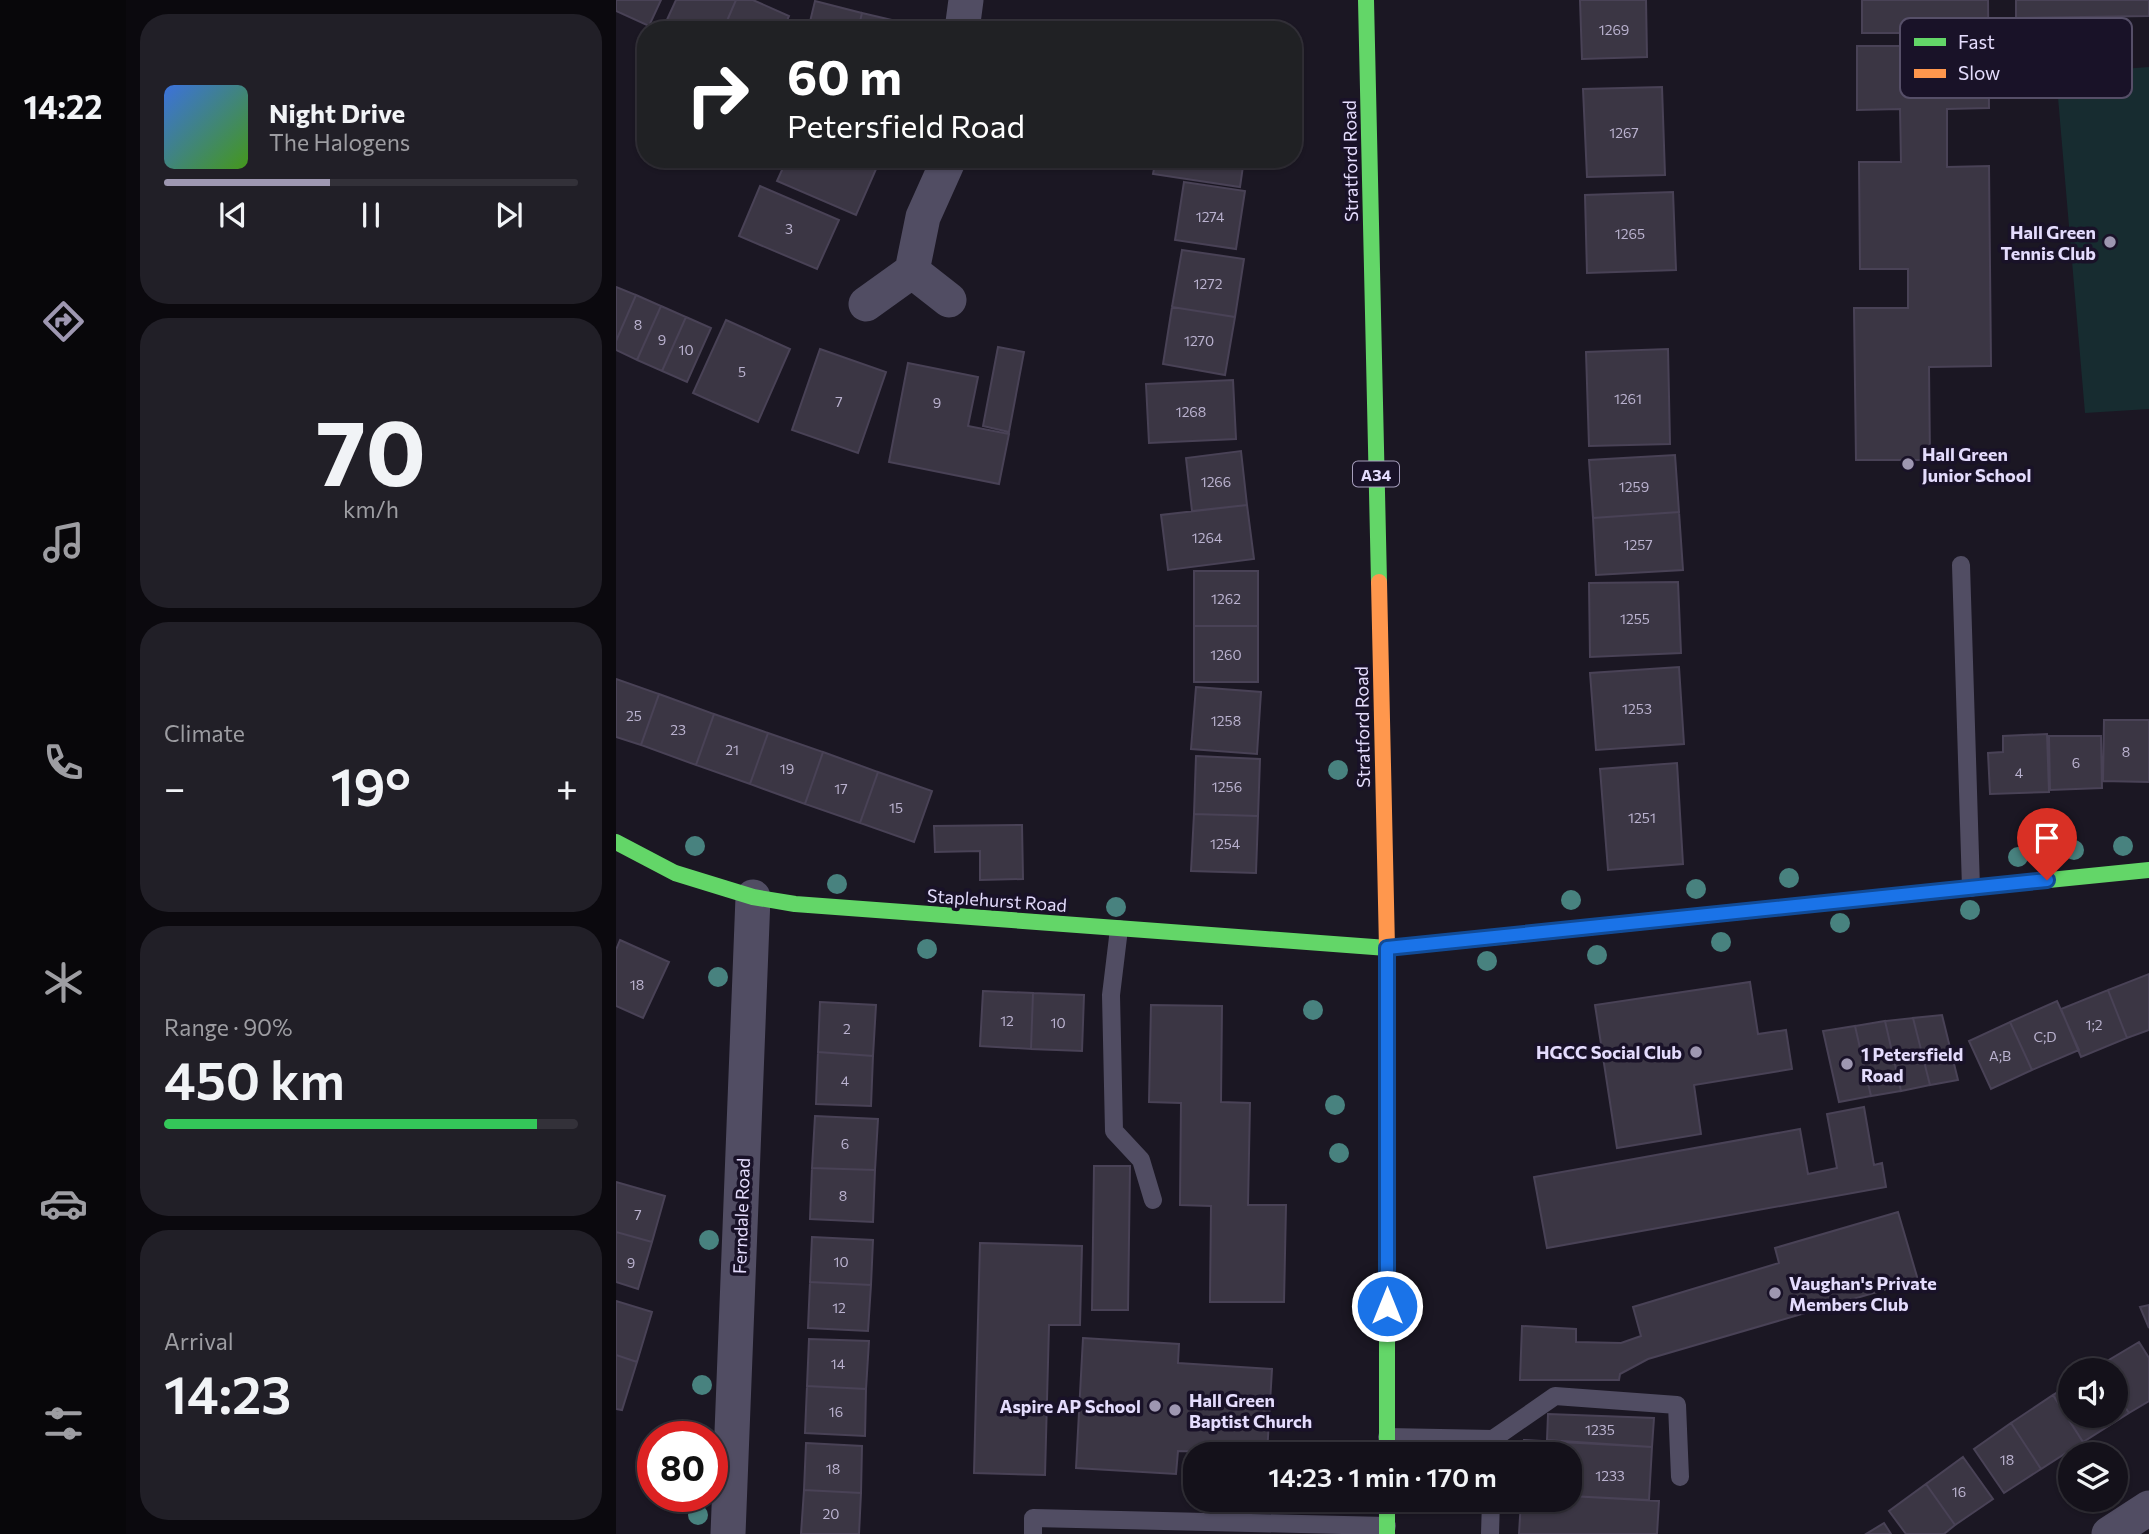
<!DOCTYPE html>
<meta charset="utf-8">
<style>
:root{--surface:#14111a;--page:#211f27;--text:#f1f3f6;--muted:#9d9da2;--line:#333139;--accent:#9e97b1}
body{margin:0;font-family:Commissioner,sans-serif;background:var(--page);color:var(--text);height:100vh;display:flex;flex-direction:column;font-size:26px;white-space:nowrap}
*{box-sizing:border-box;margin:0}
p{font-size:23px;color:var(--muted)}
.icon{flex:none;width:38px;height:38px;fill:none;stroke:currentColor;stroke-width:2;stroke-linecap:round;stroke-linejoin:round}
.map{position:relative;flex:1;overflow:hidden}
.drawer{display:flex;flex-direction:column;gap:14px;padding:14px;background:#0b090e;width:490px}
.drawer>*{flex:none}
.guide{position:absolute;left:21px;top:21px;width:665px;height:147px;border-radius:28px;box-shadow:0 2px 5px #0004,0 0 0 2px var(--line);background:#202124;color:#fff;overflow:hidden}
.fabs{position:absolute;left:1442px;top:1358px;display:grid;gap:14px}
.fabs a{display:grid;place-items:center;width:70px;height:70px;border-radius:50%;background:var(--surface);box-shadow:0 2px 5px #0004,0 0 0 2px var(--line);font-size:35px}
.speed{position:absolute;left:21px;top:1421px;display:flex;gap:14px;font-size:35px;font-weight:700;text-align:center}
.speed>*{display:grid;place-content:center;width:91px;height:91px;border-radius:50%;background:var(--surface);box-shadow:0 2px 5px #0004,0 0 0 2px var(--line);line-height:1}
.speed .limit{border:10px solid #d22;background:#fff;color:#111}
.pin{position:absolute;display:grid;place-items:center;width:60px;height:60px;color:#fff;margin:-72px -30px;border-radius:50% 50% 50% 0;rotate:-45deg;box-shadow:0 0 7px #0007}
.pin .icon{rotate:45deg}
.me{position:absolute;width:77px;margin:-38px;rotate:0deg;stroke-linejoin:round;filter:drop-shadow(0 0 5px #0008)}
.turn{display:flex;align-items:center;gap:24px;height:147px;padding:0 35px;font-size:32px}
.turn .icon{width:91px;height:91px;stroke-width:2.5}
.turn b{display:block;font-size:49px;line-height:60px}
.big{font-size:52px;font-weight:600;line-height:1.1}
.drawer .tile{flex:1;display:flex;flex-direction:column;justify-content:center;gap:10px;min-width:0;padding:0 24px;border-radius:28px;background:var(--page)}
.drawer .dial{align-items:center;gap:0}
.dial b{font-size:91px;line-height:1}
.song{display:flex;align-items:center;gap:21px}
.cover{width:84px;height:84px;border-radius:10px;background:linear-gradient(135deg,hsl(220 70% 55%),hsl(100 70% 35%))}
.played{height:7px;border-radius:4px;background:linear-gradient(90deg,var(--accent) 40%,var(--line) 40%)}
.keys{display:flex;justify-content:space-around;direction:ltr}
.heat{display:flex;justify-content:space-between;align-items:center;font-size:38px;direction:ltr}
.charge{height:10px;border-radius:5px;background:linear-gradient(90deg,#34c759 90%,var(--line) 0)}
.trip{position:absolute;left:567px;top:1442px;width:399px;height:70px;border-radius:28px;background:var(--surface);box-shadow:0 2px 5px #0004,0 0 0 2px var(--line);font-weight:600;line-height:70px;text-align:center}
main{display:flex;flex:1;min-height:0}
.menu{display:flex;flex-direction:column;width:126px;justify-content:space-around;align-items:center;background:#08070a;color:var(--muted)}
.menu .icon{width:49px;height:49px}
.menu .selected{color:var(--accent)}
.menu b{font-size:32px;color:var(--text)}
.map>svg:first-child{display:block}
</style>
<main>
<nav class="menu">
<b>14:22</b>
<svg class="icon selected" aria-label="directions" viewBox="0 0 24 24"><path d="M12 3l9 9-9 9-9-9zM9 14v-3h6M13 9l2 2-2 2"/></svg>
<svg class="icon" aria-label="music" viewBox="0 0 24 24"><path d="M9 18V5l10-2v13"/><circle cx="6" cy="18" r="3"/><circle cx="16" cy="16" r="3"/></svg>
<svg class="icon" aria-label="phone" viewBox="0 0 24 24"><path d="M5 4h4l2 5-3 2q2 4 5 5l2-3 5 2v4C11 20 4 13 5 4z"/></svg>
<svg class="icon" aria-label="climate" viewBox="0 0 24 24"><path d="M12 3v18M4 7l16 10M4 17L20 7"/></svg>
<svg class="icon" aria-label="car" viewBox="0 0 24 24"><path d="M5 17H2v-5l4-1 3-4h7l3 4 3 1v5h-3M9 17h6M6 11h13"/><circle cx="7" cy="17" r="2"/><circle cx="17" cy="17" r="2"/></svg>
<svg class="icon" aria-label="filters" viewBox="0 0 24 24"><path d="M4 7h16M4 17h16"/><circle cx="9" cy="7" r="2"/><circle cx="15" cy="17" r="2"/></svg>
</nav>
<section class="drawer">
<div class="tile">
<div class="song"><i class="cover"></i><div><b>Night Drive</b><p>The Halogens</p></div></div>
<div class="played"></div>
<div class="keys"><svg class="icon" aria-label="previous" viewBox="0 0 24 24"><path d="M18 5L8 12l10 7zM5 5v14"/></svg><svg class="icon" aria-label="pause" viewBox="0 0 24 24"><path d="M8 5v14M16 5v14"/></svg><svg class="icon" aria-label="next" viewBox="0 0 24 24"><path d="M6 5l10 7-10 7zM19 5v14"/></svg></div>
</div>
<div class="tile dial"><b>70</b><p>km/h</p></div>
<div class="tile"><p>Climate</p>
<div class="heat"><a>−</a><b class="big">19°</b><a>+</a></div>
</div>
<div class="tile"><p>Range · 90%</p><b class="big">450 km</b><div class="charge"></div></div>
<div class="tile"><p>Arrival</p><b class="big">14:23</b></div>
</section>
<div class="map">
<svg width="1533" height="1534" viewBox="0 0 1533 1534">
<rect width="100%" height="100%" fill="#1b1723"/>
<path fill="#172c30" d="M1533 67V409L1469 413 1440 74Z"/>
<path fill="#3b3644" stroke="#494256" stroke-width="2" d="M0 0H45L33 26 0 11Z
M60 0H120L107 30H62L49 24Z
M120 0H137L173 16 167 30H107Z
M964 0H1030L1031 57 966 59Z
M1246 0H1372L1373 108 1331 109V167L1373 166 1375 366 1313 367 1314 460H1240L1238 308H1292V269H1244L1243 162H1285L1284 109 1241 110V46H1289V33H1246Z
M1400 0H1533V16L1400 18Z
M199 1 246 13 242 30H192Z
M246 13 293 24 292 30H242Z
M1046 87 1049 175 971 177 967 89Z
M171 159H262L264 160 240 215 161 181Z
M540 159H628L624 187 537 174Z
M568 182 629 191 620 249 559 240Z
M144 186 223 220 201 269 123 236Z
M1057 192 1060 270 971 273 969 195Z
M566 250 628 259 619 317 556 307Z
M0 287 20 295 0 341Z
M20 295 45 306 21 360 0 350V341Z
M45 306 70 317 46 371 21 360Z
M556 307 619 317 609 375 547 364Z
M70 317 95 328 71 382 46 371Z
M110 320 174 349 142 422 77 393Z
M382 347 408 352 393 432 367 426Z
M204 349 270 372 242 453 176 430Z
M1052 349 1054 444 973 446 970 352Z
M292 363 362 377 352 426 393 434 383 484 273 462Z
M617 380 620 439 533 443 530 384Z
M625 451 631 505 576 511 570 458Z
M1059 455 1063 512 977 518 973 460Z
M631 505 638 559 552 570 545 515Z
M1063 512 1067 570 980 575 977 518Z
M578 571H642V626H578Z
M1062 582 1065 653 974 657 973 583Z
M578 626H642V682H578Z
M1063 667 1068 744 980 750 974 673Z
M0 679 43 694 25 745 0 737Z
M580 687 645 692 641 754 575 749Z
M43 694 98 714 80 765 25 745Z
M98 714 152 733 134 784 80 765Z
M1488 720H1533V782L1487 781Z
M152 733 207 752 189 804 134 784Z
M1431 734 1433 792 1374 794 1372 753 1387 752V736Z
M1433 736H1485L1486 788 1434 790Z
M207 752 262 772 244 823 189 804Z
M580 756 644 759 642 816 578 814Z
M1061 763 1067 864 992 870 984 769Z
M262 772 316 791 298 842 244 823Z
M578 814 642 816 640 873 575 871Z
M406 825 407 879 364 880V851L319 852 318 826Z
M4 940 53 962 27 1018 0 1006V950Z
M1533 974V1030L1511 1038 1492 990Z
M1134 982 1142 1034 1170 1030 1176 1069 1078 1085 1085 1134 1001 1148 979 1005Z
M1492 990 1511 1038 1465 1057 1445 1009Z
M367 991 417 993 415 1049 364 1046Z
M417 993 468 995 466 1051 415 1049Z
M1441 1001 1463 1050 1416 1070 1394 1022Z
M204 1002 260 1005 257 1056 202 1052Z
M535 1005 606 1006 605 1102 634 1103 632 1205H670L668 1302H594L595 1206 564 1205 565 1103 533 1102Z
M1326 1015 1342 1080 1314 1085 1297 1018Z
M1297 1018 1314 1085 1285 1091 1269 1021Z
M1269 1021 1285 1091 1255 1096 1239 1026Z
M1394 1022 1416 1070 1375 1089 1353 1041Z
M1239 1026 1255 1096 1223 1102 1207 1031Z
M202 1052 257 1056 255 1106 200 1104Z
M1248 1107 1258 1165 1266 1163 1270 1187 931 1248 918 1177 1184 1129 1192 1174 1221 1168 1211 1114Z
M199 1116 262 1119 259 1170 196 1168Z
M478 1166H514L512 1310H476Z
M196 1168 259 1170 257 1222 194 1219Z
M0 1182 49 1196 36 1242 0 1232Z
M1282 1212 1302 1280 1032 1359 1004 1374 1003 1380H904L906 1326 960 1329V1342L1005 1343 1025 1336 1017 1307 1163 1263 1159 1248Z
M0 1232 36 1242 22 1289 0 1282Z
M196 1237 257 1240 255 1285 194 1282Z
M364 1243 466 1246 464 1325H433L429 1475 358 1473Z
M194 1282 255 1285 252 1331 192 1328Z
M0 1301 36 1312 21 1362 0 1355Z
M1533 1305V1328L1524 1307Z
M467 1338 563 1344 562 1363 656 1369 651 1454 562 1451 560 1474 460 1468Z
M193 1339 253 1341 250 1389 191 1386Z
M1523 1342 1533 1358V1401L1513 1413 1500 1393V1370H1485L1483 1366Z
M0 1355 21 1362 6 1410 0 1409Z
M1454 1384V1416H1500V1393L1513 1413 1467 1442 1437 1395Z
M191 1386 250 1389 249 1436 189 1433Z
M1437 1395 1467 1442 1425 1469 1395 1423Z
M932 1414 1038 1418 1036 1447 931 1440Z
M1395 1423 1425 1469 1388 1493 1358 1449Z
M908 1440 1036 1447 1033 1500 954 1496V1454H907Z
M190 1443 246 1446 245 1493 188 1490Z
M1347 1457 1377 1499 1339 1525 1310 1484Z
M1310 1484 1339 1525 1328 1534H1290L1273 1511Z
M188 1490 245 1493 243 1534H185Z
M954 1496 1043 1501 1041 1534H903L905 1500H954Z
M1268 1523 1275 1534H1250Z"/>
<g fill="none" stroke-linecap="round" stroke-linejoin="round">
<path stroke="#514d63" stroke-width="18" d="M1345 565 1355 888
M503 929 495 995 498 1131 525 1160 537 1200
M771 1437 877 1439 876 1454
M877 1439 939 1396 1061 1405 1064 1477
M417 1534V1518L771 1526
M874 1534 875 1500"/>
<path stroke="#514d63" stroke-width="35" d="M346 30 350 0
M296 271 307 217 333 159
M250 304 296 271 333 300
M112 1534 137 897
M1493 1534 1533 1508"/>
<path stroke="#63d668" stroke-width="16" d="M750 0 763 582
M0 842 59 873 137 897 179 904 771 948 901 935
M1314 892 1533 870
M771 1034V1454
M771 1500V1534"/>
<path stroke="#ff974d" stroke-width="16" d="M763 582 771 948V1034
M901 935 1314 892"/>
</g>
<g fill="#48827f">
<circle cx="722" cy="770" r="10"/>
<circle cx="79" cy="846" r="10"/>
<circle cx="1507" cy="846" r="10"/>
<circle cx="1458" cy="850" r="10"/>
<circle cx="1402" cy="857" r="10"/>
<circle cx="1173" cy="878" r="10"/>
<circle cx="221" cy="884" r="10"/>
<circle cx="1080" cy="889" r="10"/>
<circle cx="955" cy="900" r="10"/>
<circle cx="500" cy="907" r="10"/>
<circle cx="1354" cy="910" r="10"/>
<circle cx="1224" cy="923" r="10"/>
<circle cx="1105" cy="942" r="10"/>
<circle cx="311" cy="949" r="10"/>
<circle cx="981" cy="955" r="10"/>
<circle cx="871" cy="961" r="10"/>
<circle cx="102" cy="977" r="10"/>
<circle cx="697" cy="1010" r="10"/>
<circle cx="719" cy="1105" r="10"/>
<circle cx="723" cy="1153" r="10"/>
<circle cx="93" cy="1240" r="10"/>
<circle cx="86" cy="1385" r="10"/>
<circle cx="82" cy="1515" r="10"/>
</g>
<g fill="none" stroke-linecap="round" stroke-linejoin="round">
<defs>
<path id="route" d="M771 1306V948L1431 880"/>
</defs>
<use href="#route" stroke="#114b97" stroke-width="18"/>
<use href="#route" stroke="#1a73e8" stroke-width="12"/>
</g>
<g fill="#9e97b1" stroke="#191228" stroke-width="2.5">
<circle cx="1494" cy="242" r="7"/>
<circle cx="1292" cy="464" r="7"/>
<circle cx="1080" cy="1052" r="7"/>
<circle cx="1231" cy="1064" r="7"/>
<circle cx="1159" cy="1293" r="7"/>
<circle cx="539" cy="1406" r="7"/>
<circle cx="559" cy="1410" r="7"/>
</g>
<g text-anchor="middle" dominant-baseline="central" stroke-width="7" stroke-linejoin="round" paint-order="stroke">
<g font-size="14" fill="#bab2cf">
<text x="998" y="29">1269</text>
<text x="1008" y="132">1267</text>
<text x="594" y="216">1274</text>
<text x="173" y="228">3</text>
<text x="1014" y="233">1265</text>
<text x="592" y="283">1272</text>
<text x="22" y="324">8</text>
<text x="46" y="339">9</text>
<text x="583" y="340">1270</text>
<text x="70" y="349">10</text>
<text x="126" y="371">5</text>
<text x="1012" y="398">1261</text>
<text x="223" y="401">7</text>
<text x="321" y="402">9</text>
<text x="575" y="411">1268</text>
<text x="600" y="481">1266</text>
<text x="1018" y="486">1259</text>
<text x="591" y="537">1264</text>
<text x="1022" y="544">1257</text>
<text x="610" y="598">1262</text>
<text x="1019" y="618">1255</text>
<text x="610" y="654">1260</text>
<text x="1021" y="708">1253</text>
<text x="18" y="715">25</text>
<text x="610" y="720">1258</text>
<text x="62" y="729">23</text>
<text x="116" y="749">21</text>
<text x="1510" y="751">8</text>
<text x="1460" y="762">6</text>
<text x="171" y="768">19</text>
<text x="1403" y="772">4</text>
<text x="611" y="786">1256</text>
<text x="225" y="788">17</text>
<text x="280" y="807">15</text>
<text x="1026" y="817">1251</text>
<text x="609" y="843">1254</text>
<text x="21" y="984">18</text>
<text x="391" y="1020">12</text>
<text x="442" y="1022">10</text>
<text x="1478" y="1024">1;2</text>
<text x="231" y="1028">2</text>
<text x="1429" y="1036">C;D</text>
<text x="1384" y="1055">A;B</text>
<text x="229" y="1080">4</text>
<text x="229" y="1143">6</text>
<text x="227" y="1195">8</text>
<text x="22" y="1214">7</text>
<text x="225" y="1261">10</text>
<text x="15" y="1262">9</text>
<text x="223" y="1307">12</text>
<text x="222" y="1363">14</text>
<text x="220" y="1411">16</text>
<text x="984" y="1429">1235</text>
<text x="1391" y="1459">18</text>
<text x="217" y="1468">18</text>
<text x="994" y="1475">1233</text>
<text x="1343" y="1491">16</text>
<text x="215" y="1513">20</text>
</g>
<rect fill="#191228" stroke="#a79fbd" stroke-width="2" x="737" y="461.5" width="46" height="25" rx="5"/>
<g font-size="16" font-weight="bold" fill="#e4dcfd">
<text x="760" y="474">A34</text>
</g>
<g font-size="18" fill="#e4dcfd" stroke="#191228">
<text transform="translate(734 161) rotate(-91)">Stratford Road</text>
<text transform="translate(746 727) rotate(-91)">Stratford Road</text>
<text transform="translate(381 900) rotate(4)">Staplehurst Road</text>
<text transform="translate(125 1216) rotate(-88)">Ferndale Road</text>
</g>
<g font-size="18" font-weight="bold" fill="#e4dcfd" stroke="#191228" text-anchor="start">
<text x="1480" y="232" text-anchor="end">Hall Green<tspan x="1480" dy="21">Tennis Club</tspan></text>
<text x="1306" y="454">Hall Green<tspan x="1306" dy="21">Junior School</tspan></text>
<text x="1066" y="1052" text-anchor="end">HGCC Social Club</text>
<text x="1245" y="1054">1 Petersfield<tspan x="1245" dy="21">Road</tspan></text>
<text x="1173" y="1283">Vaughan's Private<tspan x="1173" dy="21">Members Club</tspan></text>
<text x="573" y="1400">Hall Green<tspan x="573" dy="21">Baptist Church</tspan></text>
<text x="525" y="1406" text-anchor="end">Aspire AP School</text>
</g>
</g>
<rect x="1284" y="18" width="232" height="80" rx="10" fill="#191228" stroke="#564f68" stroke-width="2"/>
<rect x="1298" y="38" width="32" height="8" fill="#63d668"/>
<rect x="1298" y="69" width="32" height="9" fill="#ff974d"/>
<g font-size="19" fill="#e4dcfd">
<text x="1342" y="49">Fast</text>
<text x="1342" y="80">Slow</text>
</g>
</svg>
<div class="fabs">
<a><svg class="icon" aria-label="sound" viewBox="0 0 24 24"><path d="M4 9h4l5-4v14l-5-4H4zM17 9q2 3 0 6"/></svg></a>
<a><svg class="icon" aria-label="layers" viewBox="0 0 24 24"><path d="M12 4l9 5-9 5-9-5zM3 14l9 5 9-5"/></svg></a>
</div>
<div class="speed"><div class="limit">80</div></div>
<div class="pin" style="left:1431px;top:880px;background:#d93025"><svg class="icon" aria-label="arrive" viewBox="0 0 24 24"><path d="M6 21V4h12l-3 4 3 4H6"/></svg></div>
<svg class="me" style="left:771px;top:1306px" viewBox="-20 -20 40 40"><circle r="17" fill="#1a73e8" stroke="#fff" stroke-width="3"/><path d="M0-11L8 9 0 5-8 9z" fill="#fff"/></svg>
<div class="trip">14:23 · 1 min · 170 m</div>
<div class="guide">
<div class="turn"><svg class="icon" aria-label="right" viewBox="0 0 24 24"><path d="M7 20v-9h11M14 6l5 5-5 5"/></svg><div><b>60 m</b>Petersfield Road</div></div>
</div>
</div>
</main>
